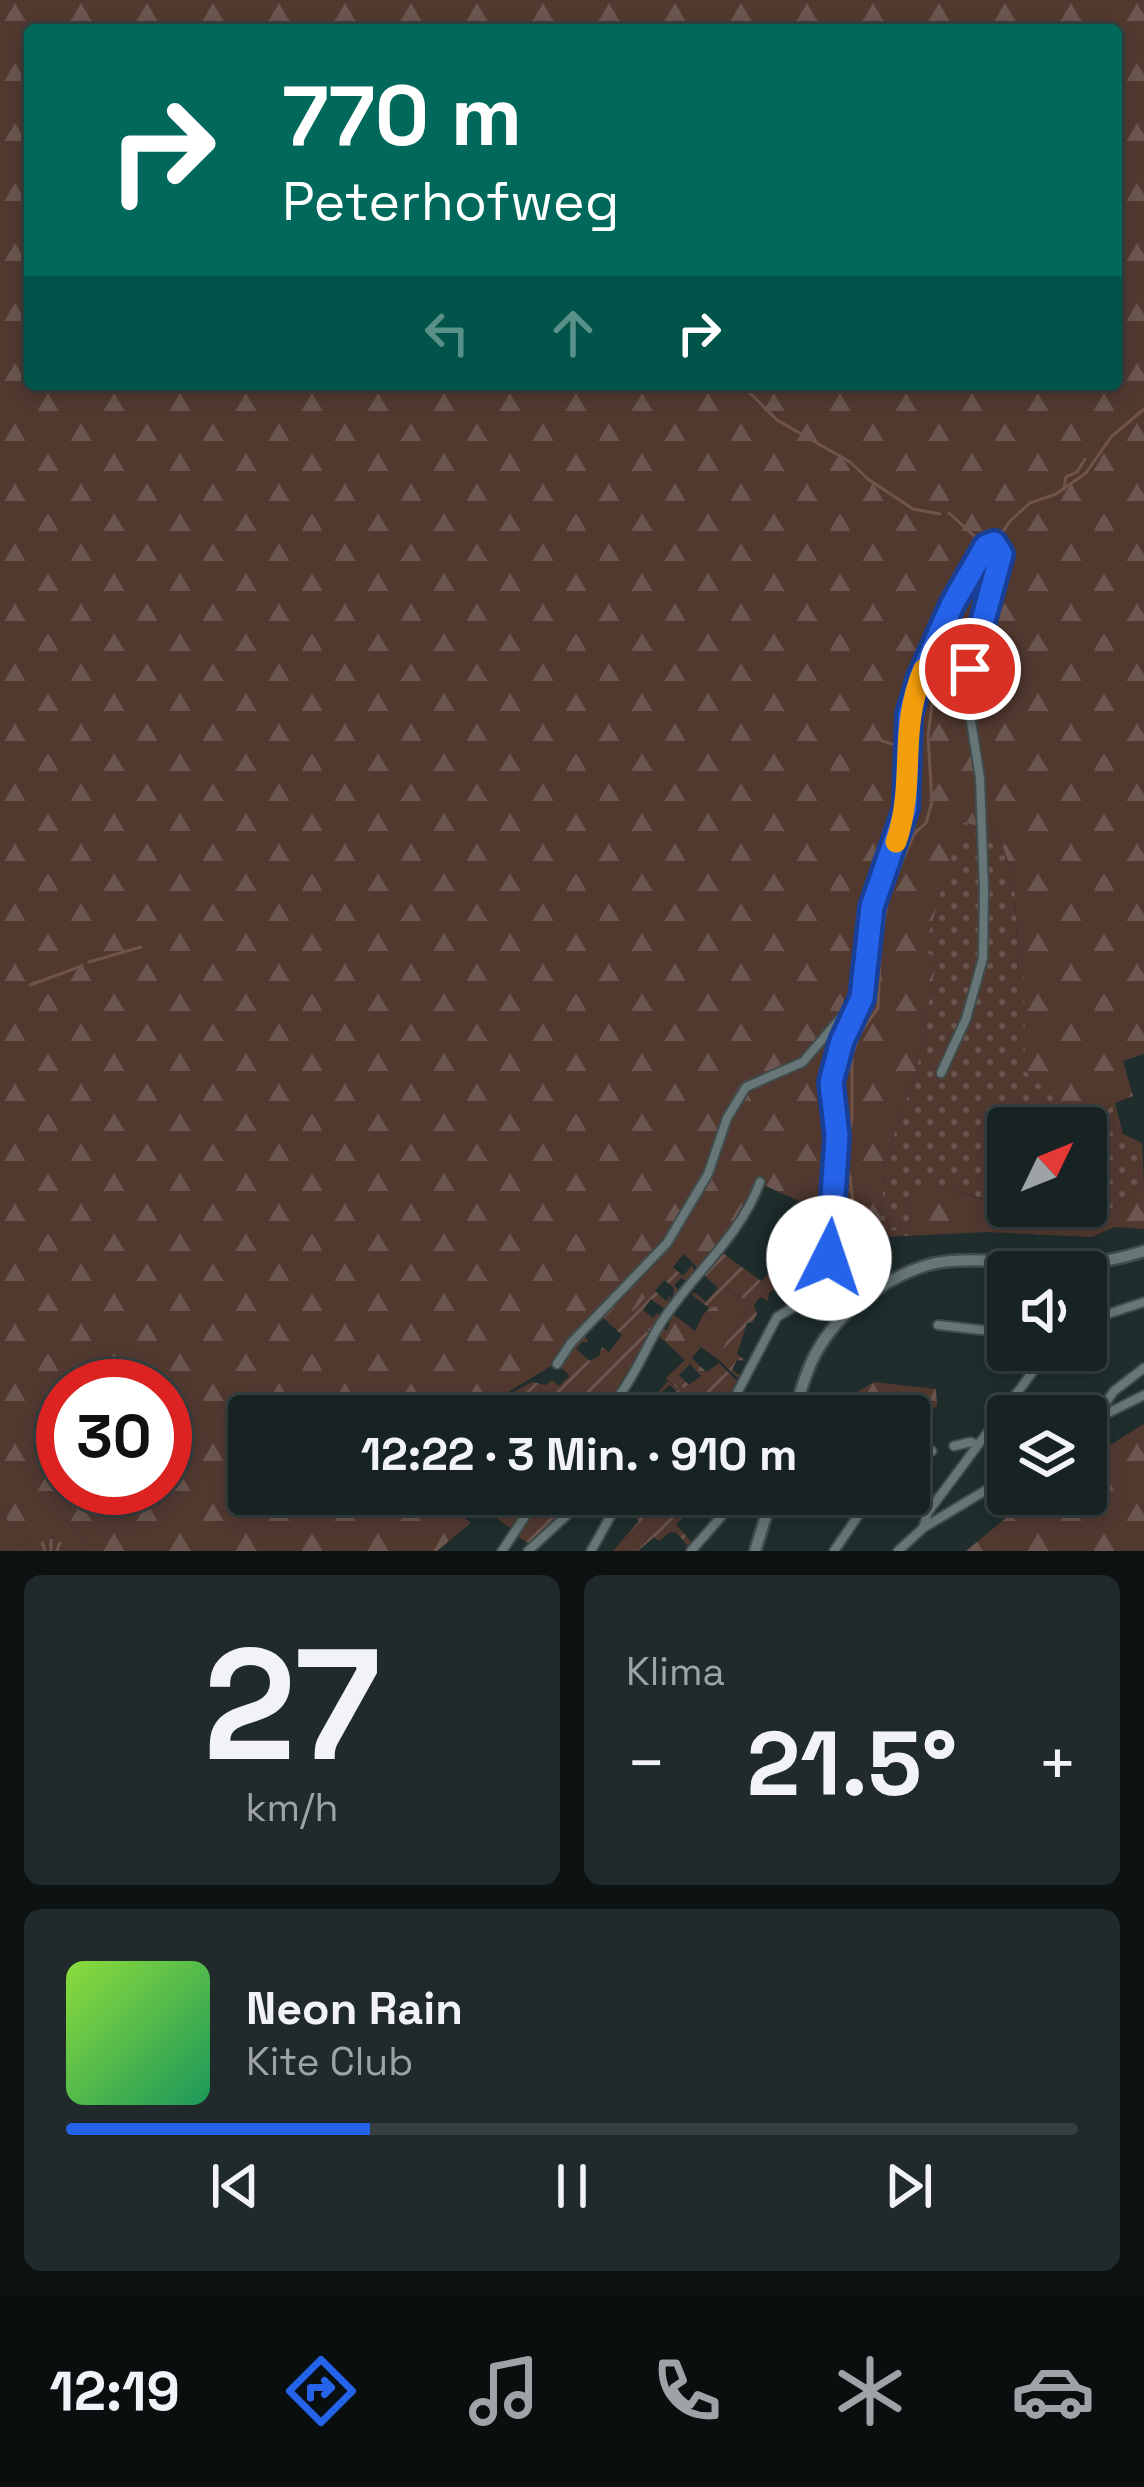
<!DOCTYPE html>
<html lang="de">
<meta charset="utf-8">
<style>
:root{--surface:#172222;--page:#202a2a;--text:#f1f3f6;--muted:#9ea4a5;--line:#363f40;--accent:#2563eb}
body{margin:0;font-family:"Space Grotesk",sans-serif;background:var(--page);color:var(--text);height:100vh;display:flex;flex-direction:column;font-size:45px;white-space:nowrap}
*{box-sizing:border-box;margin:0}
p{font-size:39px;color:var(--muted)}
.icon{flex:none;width:66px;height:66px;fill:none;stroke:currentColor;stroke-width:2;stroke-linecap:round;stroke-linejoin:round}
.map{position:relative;height:1551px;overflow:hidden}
.details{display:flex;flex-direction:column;gap:24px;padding:24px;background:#0d1313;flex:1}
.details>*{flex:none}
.banner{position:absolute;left:24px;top:24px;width:1098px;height:366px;border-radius:12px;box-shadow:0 6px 18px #0003,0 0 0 3px var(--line);background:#00695c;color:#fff;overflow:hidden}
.needle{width:78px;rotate:47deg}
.controls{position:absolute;left:987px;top:1107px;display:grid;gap:24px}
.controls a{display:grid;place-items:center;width:120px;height:120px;border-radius:12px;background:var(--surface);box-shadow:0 6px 18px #0003,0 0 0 3px var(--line);font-size:60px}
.speed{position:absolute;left:36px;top:1359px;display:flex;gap:24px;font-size:60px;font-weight:700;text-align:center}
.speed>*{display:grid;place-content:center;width:156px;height:156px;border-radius:50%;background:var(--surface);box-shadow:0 6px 18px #0003,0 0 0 3px var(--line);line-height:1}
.speed .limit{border:18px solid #d22;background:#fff;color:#111}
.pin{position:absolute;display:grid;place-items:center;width:102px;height:102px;color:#fff;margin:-51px;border:6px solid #fff;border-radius:50%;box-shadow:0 3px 12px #0007}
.me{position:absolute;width:132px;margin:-66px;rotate:4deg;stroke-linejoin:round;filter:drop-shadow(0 0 9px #0008)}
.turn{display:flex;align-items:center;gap:42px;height:252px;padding:0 60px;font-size:54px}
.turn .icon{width:156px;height:156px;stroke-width:2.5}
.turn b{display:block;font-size:84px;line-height:102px}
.lanes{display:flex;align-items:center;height:114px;padding:0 60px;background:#0003;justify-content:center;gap:60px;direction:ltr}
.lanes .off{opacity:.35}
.big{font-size:90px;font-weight:600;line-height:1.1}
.details .tile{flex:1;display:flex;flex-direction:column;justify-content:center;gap:18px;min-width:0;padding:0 42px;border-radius:18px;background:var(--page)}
.details .dial{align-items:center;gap:0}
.dial b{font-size:156px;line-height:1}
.song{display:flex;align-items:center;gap:36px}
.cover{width:144px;height:144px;border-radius:18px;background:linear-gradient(135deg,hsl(90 70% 55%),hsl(150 70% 35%))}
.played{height:12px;border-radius:6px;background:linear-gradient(90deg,var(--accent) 30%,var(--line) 30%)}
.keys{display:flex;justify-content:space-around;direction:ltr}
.heat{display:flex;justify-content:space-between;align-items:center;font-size:66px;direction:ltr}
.details .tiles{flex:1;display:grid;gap:24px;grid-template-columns:1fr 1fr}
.tile:last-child{grid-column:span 2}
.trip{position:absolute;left:228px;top:1395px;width:702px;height:120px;border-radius:12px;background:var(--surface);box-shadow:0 6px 18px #0003,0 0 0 3px var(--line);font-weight:600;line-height:120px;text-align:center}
.tabs{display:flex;height:192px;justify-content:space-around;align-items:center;background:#090e0e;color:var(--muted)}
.tabs .icon{width:84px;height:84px}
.tabs .current{color:var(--accent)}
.tabs b{font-size:54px;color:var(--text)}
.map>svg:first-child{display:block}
</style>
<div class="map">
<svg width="1144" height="1551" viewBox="0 0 1144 1551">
<defs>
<pattern id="grass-dots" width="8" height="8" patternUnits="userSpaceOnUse" patternTransform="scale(3)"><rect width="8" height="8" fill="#513930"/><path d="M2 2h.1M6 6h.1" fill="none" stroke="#6a564e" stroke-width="1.8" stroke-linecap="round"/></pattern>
<pattern id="forest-firs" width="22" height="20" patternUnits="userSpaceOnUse" patternTransform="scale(3)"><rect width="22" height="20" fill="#513930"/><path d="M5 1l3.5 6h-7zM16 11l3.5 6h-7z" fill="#6a564e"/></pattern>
<pattern id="park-tufts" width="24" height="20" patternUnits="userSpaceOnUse" patternTransform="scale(3)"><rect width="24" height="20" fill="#513930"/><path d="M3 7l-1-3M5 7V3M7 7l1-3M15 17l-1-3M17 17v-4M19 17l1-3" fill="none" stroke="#6a564e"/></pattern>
<pattern id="garden-furrows" width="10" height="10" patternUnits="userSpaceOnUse" patternTransform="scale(3)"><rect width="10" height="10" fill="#513930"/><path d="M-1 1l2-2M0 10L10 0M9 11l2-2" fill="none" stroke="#6a564e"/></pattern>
</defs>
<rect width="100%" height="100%" fill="#1f2d2d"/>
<path fill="url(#grass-dots)" d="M960 821 997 832 1014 877 1017 940 1024 974 1115 1103 1123 1134 1142 1143 1144 1183 1103 1215 1084 1206 1086 1128H1008V1205L950 1190 911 1192 910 1228 880 1233 885 1160 916 1073 937 958 923 951Z"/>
<path fill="url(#forest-firs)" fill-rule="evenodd" d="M0 0H1144V1054L1123 1061 1133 1096 1115 1103 1102 1116 1067 1111 1025 1071 1024 974 1017 940 1014 877 997 832 961 821 924 951 937 958 916 1073 885 1160 880 1232 910 1228 911 1191 950 1190 1008 1206H1084L1103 1215 1144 1183V1229L1115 1227 1092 1237 987 1232 886 1237 852 1249 847 1185 832 1184 829 1215 757 1182 743 1217 698 1268 684 1254 627 1319 601 1316 554 1364 505 1394 492 1416H249V1494H501L521 1513 510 1528 472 1500 459 1513 471 1523 437 1551H94L53 1502 28 1538 13 1548 10 1524 0 1508ZM30 30H1116V384H30ZM63 1386H165V1488H63Z
M727 1289 752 1304C742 1323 724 1340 719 1360L701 1347 692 1358 708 1374 703 1378 690 1364 676 1378 689 1394 686 1397 666 1378 685 1360 658 1335 662 1327 667 1330 673 1314 695 1331 703 1315Z
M874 1382 936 1389 937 1406 916 1423 917 1448 909 1451V1416L903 1410 894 1416H833L852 1395Z
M1144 1424V1551H966L1035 1494H1086V1460Z"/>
<path fill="url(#park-tufts)" d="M52 1501 94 1551H0V1508L10 1524 14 1547 28 1538Z"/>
<path fill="url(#garden-furrows)" d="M720 1251 761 1281 780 1263 794 1274 769 1293 768 1301 760 1297 754 1305 757 1314 753 1322 747 1323 737 1354 746 1361 737 1360 732 1370 741 1376 745 1371 742 1382 719 1360C724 1338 742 1324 752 1304L728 1289 716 1306 709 1308 692 1295 694 1292 706 1302 718 1288 702 1273 708 1271Z
M692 1265 694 1271 687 1281 681 1278 674 1285 679 1290 673 1298 674 1288 664 1280 655 1291 666 1301 671 1295 666 1310 651 1299 643 1310 653 1318 657 1313 662 1316 651 1331H646L651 1334 608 1403 592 1398 604 1405C590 1417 577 1412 560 1414L567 1409 557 1394 540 1400 542 1411 565 1409 543 1416 508 1395 532 1382 546 1385 552 1380 559 1386 570 1376 559 1366 564 1353 583 1334 589 1342H582L576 1349 590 1361 599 1356 602 1347 609 1352 622 1335 601 1316 613 1306 627 1319 672 1266 683 1276Z
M719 1363 739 1383 731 1398 725 1394 710 1416H670L667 1410 680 1396 670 1385 659 1394 662 1397 657 1403 666 1416H635L639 1412 634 1407 648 1395 652 1399 668 1381 686 1397 688 1394 676 1379 679 1375 689 1385Z
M544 1494H552L549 1498 556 1503 565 1494H584L531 1545 516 1535Z
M647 1494H706L712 1500 716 1497 720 1500 715 1512 703 1500 691 1517 687 1514 676 1524 692 1543 685 1551 687 1545 677 1533 670 1532 659 1541 654 1537 638 1551H613L639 1521 630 1511Z"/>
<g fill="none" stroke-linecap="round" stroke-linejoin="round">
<path stroke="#715449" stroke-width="3" d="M741 384 777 420 850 462 868 479 913 509 940 514
M1064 489 1066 477 1077 472 1085 459
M949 513 983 544
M997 541 1010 521 1030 503 1056 494 1086 473 1111 437 1144 409
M882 741 903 747
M89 962 141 947
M30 985 82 966
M862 1285 850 1176 843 1161 852 1120V1056L860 1033 878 1008 881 939 889 894 914 834 926 823 932 802 928 736 935 679 967 596 994 548"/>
<defs>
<path id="street" d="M849 1312 840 1302 829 1275 837 1128 831 1091 833 1072 862 998 872 907 906 808V736L914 695 953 603 986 546 992 543 1000 546 1001 554 966 690 980 778 984 890 983 958 966 1019 941 1073
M1086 1321 1144 1302
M938 1325 1008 1333
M557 1364 571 1343 667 1243 708 1174 727 1118 746 1087 803 1062 862 993
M1097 1415 1114 1391 1144 1368
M596 1416C625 1401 642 1354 659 1326 690 1276 740 1238 760 1182
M725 1416 777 1317 794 1307 840 1302
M1086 1424 1144 1395
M954 1446 971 1442 977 1445
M909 1457 932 1451
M923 1528 928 1512 1049 1350
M502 1551 540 1494
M528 1551 590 1494
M591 1551 623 1494
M691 1551 721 1517 728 1494
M834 1551 873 1494
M898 1551 923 1528 1008 1477"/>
<path id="secondary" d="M794 1416C800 1392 807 1367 820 1346 844 1306 902 1265 950 1261 1022 1256 1070 1276 1144 1251
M755 1551 773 1494"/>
</defs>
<use href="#street" stroke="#404b4b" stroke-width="12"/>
<use href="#secondary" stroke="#404b4b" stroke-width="15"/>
<use href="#street" stroke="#677676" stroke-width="8"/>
<use href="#secondary" stroke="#677676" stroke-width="10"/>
</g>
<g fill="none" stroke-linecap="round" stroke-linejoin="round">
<defs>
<path id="route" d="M829 1258 837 1136 831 1082 842 1041 862 998 872 907 906 808 909 715 920 677 953 603 986 546 994 543 1001 554 970 669"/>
</defs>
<use href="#route" stroke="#184099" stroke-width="30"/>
<use href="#route" stroke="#2563eb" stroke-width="21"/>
<path stroke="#f59e0b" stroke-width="21" d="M896 842C917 780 897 732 924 669"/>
</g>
</svg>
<div class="controls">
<a><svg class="needle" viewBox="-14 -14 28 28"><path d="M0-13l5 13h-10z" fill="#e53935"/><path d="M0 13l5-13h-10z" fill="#9ea4a5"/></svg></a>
<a><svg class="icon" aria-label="sound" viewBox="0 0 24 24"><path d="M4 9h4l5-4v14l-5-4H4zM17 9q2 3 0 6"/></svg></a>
<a><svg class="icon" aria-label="layers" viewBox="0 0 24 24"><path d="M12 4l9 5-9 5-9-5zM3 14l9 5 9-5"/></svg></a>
</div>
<div class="speed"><div class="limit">30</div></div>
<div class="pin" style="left:970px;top:669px;background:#d93025"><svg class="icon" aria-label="arrive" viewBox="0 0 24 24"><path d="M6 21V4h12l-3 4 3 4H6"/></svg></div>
<svg class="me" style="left:829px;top:1258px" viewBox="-20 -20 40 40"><circle r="19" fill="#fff"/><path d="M0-13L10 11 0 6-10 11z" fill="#2563eb"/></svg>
<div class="trip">12:22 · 3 Min. · 910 m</div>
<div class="banner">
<div class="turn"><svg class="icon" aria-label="right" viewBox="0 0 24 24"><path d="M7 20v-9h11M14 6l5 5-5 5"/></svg><div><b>770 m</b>Peterhofweg</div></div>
<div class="lanes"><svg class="icon off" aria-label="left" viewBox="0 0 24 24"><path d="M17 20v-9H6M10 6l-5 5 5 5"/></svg><svg class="icon off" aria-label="ahead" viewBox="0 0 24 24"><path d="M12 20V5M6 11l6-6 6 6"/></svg><svg class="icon" aria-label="right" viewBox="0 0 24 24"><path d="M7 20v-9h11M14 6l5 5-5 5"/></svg></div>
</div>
</div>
<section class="details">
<div class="tiles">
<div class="tile dial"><b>27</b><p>km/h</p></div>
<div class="tile"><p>Klima</p>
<div class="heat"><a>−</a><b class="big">21.5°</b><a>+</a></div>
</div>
<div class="tile">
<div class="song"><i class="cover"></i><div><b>Neon Rain</b><p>Kite Club</p></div></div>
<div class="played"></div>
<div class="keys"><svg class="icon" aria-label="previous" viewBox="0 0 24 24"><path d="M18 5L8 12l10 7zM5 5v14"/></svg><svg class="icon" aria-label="pause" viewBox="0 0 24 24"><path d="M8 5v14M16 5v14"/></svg><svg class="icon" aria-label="next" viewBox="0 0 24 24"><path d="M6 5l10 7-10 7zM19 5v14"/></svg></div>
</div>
</div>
</section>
<nav class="tabs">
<b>12:19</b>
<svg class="icon current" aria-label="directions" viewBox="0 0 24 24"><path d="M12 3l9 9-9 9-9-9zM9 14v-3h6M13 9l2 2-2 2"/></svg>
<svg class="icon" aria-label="music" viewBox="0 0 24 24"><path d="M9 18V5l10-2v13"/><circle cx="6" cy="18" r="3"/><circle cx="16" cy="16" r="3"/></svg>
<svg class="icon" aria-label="phone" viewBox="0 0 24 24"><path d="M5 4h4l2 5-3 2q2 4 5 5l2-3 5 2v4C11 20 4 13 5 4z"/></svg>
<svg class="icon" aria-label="climate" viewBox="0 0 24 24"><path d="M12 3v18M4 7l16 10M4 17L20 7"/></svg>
<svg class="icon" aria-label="car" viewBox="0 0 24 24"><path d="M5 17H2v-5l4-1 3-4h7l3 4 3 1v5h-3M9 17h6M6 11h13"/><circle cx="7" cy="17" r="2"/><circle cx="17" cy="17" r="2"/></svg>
</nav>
